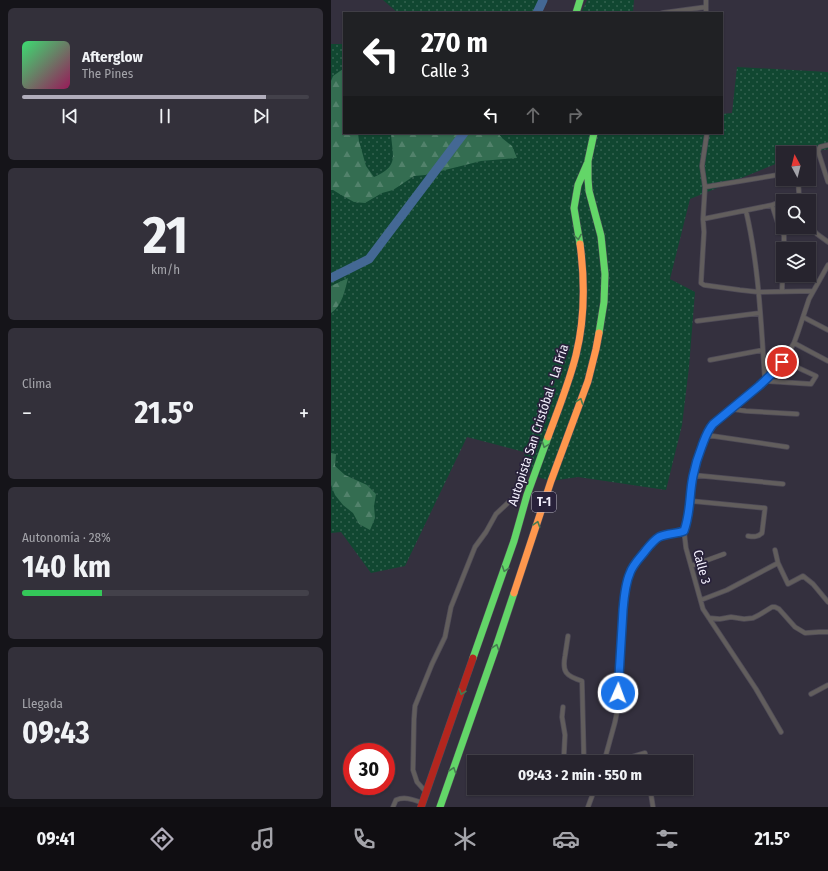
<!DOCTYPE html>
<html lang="es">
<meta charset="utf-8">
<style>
:root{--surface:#27242e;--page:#33303a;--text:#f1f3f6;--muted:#a4a4aa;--line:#43414a;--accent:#b1adbb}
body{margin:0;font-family:"Fira Sans Condensed",sans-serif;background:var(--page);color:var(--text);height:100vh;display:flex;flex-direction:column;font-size:15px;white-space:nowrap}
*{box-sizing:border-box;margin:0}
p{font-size:13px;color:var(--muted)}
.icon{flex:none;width:22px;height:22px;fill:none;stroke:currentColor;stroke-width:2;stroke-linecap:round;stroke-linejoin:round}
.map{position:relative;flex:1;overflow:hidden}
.details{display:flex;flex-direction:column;gap:8px;padding:8px;background:#151419;width:331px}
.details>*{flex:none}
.hud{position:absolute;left:12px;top:12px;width:380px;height:122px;border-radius:0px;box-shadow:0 1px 3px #0004,0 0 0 1px var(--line);background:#202124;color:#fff;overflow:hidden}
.needle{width:26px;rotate:353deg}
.tools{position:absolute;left:445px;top:146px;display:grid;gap:8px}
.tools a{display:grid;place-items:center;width:40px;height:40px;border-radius:0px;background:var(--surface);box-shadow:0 1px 3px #0004,0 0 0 1px var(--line);font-size:20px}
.speed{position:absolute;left:12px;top:743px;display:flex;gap:8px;font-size:20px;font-weight:700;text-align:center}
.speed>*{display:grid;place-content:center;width:52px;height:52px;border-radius:50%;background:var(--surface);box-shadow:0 1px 3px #0004,0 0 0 1px var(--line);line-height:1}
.speed .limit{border:6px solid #d22;background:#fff;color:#111}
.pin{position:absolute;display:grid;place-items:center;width:34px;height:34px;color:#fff;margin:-17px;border:2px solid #fff;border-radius:50%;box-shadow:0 1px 4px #0007}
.me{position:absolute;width:44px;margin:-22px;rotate:2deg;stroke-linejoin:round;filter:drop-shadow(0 0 3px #0008)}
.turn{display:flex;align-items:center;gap:14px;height:84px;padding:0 12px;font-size:18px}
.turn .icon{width:52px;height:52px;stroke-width:2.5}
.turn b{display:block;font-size:28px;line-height:34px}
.lanes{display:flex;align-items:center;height:38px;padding:0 12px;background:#0003;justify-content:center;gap:20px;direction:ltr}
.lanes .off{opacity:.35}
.big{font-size:30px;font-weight:700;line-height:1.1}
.details .widget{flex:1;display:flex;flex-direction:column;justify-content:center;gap:6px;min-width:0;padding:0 14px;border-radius:6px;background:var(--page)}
.details .dial{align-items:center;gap:0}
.dial b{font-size:52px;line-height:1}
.song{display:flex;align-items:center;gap:12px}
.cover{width:48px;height:48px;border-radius:6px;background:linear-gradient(135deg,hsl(140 70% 55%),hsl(330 70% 35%))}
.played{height:4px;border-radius:2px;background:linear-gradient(90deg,var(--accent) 85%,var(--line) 85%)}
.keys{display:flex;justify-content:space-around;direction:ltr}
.heat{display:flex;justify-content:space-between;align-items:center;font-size:22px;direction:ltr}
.charge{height:6px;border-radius:3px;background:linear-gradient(90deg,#34c759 28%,var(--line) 0)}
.trip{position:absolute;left:136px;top:755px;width:226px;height:40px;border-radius:0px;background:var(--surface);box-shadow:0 1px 3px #0004,0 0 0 1px var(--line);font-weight:700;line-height:40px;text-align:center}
.dock{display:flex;height:64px;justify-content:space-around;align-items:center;background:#100e12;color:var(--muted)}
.dock .icon{width:28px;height:28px}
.dock .current{color:var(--accent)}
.dock b{font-size:18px;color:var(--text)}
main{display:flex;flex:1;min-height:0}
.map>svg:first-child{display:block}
</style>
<main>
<section class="details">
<div class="widget">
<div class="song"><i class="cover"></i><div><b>Afterglow</b><p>The Pines</p></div></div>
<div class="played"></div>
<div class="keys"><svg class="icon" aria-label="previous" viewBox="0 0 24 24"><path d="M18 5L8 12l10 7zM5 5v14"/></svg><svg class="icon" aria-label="pause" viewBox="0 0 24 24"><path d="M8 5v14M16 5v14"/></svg><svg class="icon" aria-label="next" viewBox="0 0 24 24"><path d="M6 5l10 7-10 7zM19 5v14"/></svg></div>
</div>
<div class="widget dial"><b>21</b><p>km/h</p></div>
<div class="widget"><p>Clima</p>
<div class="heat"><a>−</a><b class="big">21.5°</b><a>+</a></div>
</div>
<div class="widget"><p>Autonomía · 28%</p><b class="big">140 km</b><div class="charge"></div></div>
<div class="widget"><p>Llegada</p><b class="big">09:43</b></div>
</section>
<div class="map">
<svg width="497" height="807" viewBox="0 0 497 807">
<defs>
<pattern id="grass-dots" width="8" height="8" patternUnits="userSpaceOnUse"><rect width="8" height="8" fill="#114731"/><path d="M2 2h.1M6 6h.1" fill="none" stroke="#346250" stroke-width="1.8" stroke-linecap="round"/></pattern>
<pattern id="forest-firs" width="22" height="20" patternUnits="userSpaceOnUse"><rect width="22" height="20" fill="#346d51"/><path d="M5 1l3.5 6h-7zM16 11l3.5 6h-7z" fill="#52826b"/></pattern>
</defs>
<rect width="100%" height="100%" fill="#34303e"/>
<path fill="url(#grass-dots)" d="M52 0H214L208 10V13H67Z
M256 0H303L302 13H250Z
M0 44H13V133H391V114L401 113 406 67 497 72V149L478 153H452V161L359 199 339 279 364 292 358 367 351 425 335 490 247 477 220 481 203 476 196 468 193 452 136 437 74 566 40 573 10 532 0 533Z"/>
<path fill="url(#forest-firs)" d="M12 69 13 133H27L28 141 35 166 43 177C69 166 61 156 60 133H167L171 138 181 146 186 158 150 161 94 175 83 176 62 190 51 193 34 203 23 202 12 196 2 190H0V81L2 76Z
M17 278C14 290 11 306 0 313V286Z
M0 453 5 454 4 466 14 475 36 485 45 494 43 506 44 518 39 530 28 524 22 513 12 505 4 495 0 485Z"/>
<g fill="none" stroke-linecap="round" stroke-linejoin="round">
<path stroke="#446894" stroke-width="9" d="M206 13 212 0
M0 278 38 259 133 133"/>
<defs>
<path id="street" d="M331 13 375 7
M375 13V0
M376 133 371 166 374 187 372 219 373 232 370 283 373 285 409 290 427 292 482 291
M497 145 489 147 487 151 497 182
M467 179 468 194
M374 187 452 174
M441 205 449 230 453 235V249
M415 211C428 266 430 324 434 381L480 384 485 376 461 365
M372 219 441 205 468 194 470 201
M478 225 486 234 497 242
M451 291 452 261
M472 317 497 330
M366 321 429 313
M463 343 497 361
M379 360 432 350
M401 409 415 411 466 414
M375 435 456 447
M362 475 452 484
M360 501 434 508 431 533C427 537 423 537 417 536
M444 550 447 563 457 584 472 576 482 584 497 602
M360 566 393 554
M370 600 396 590 447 563
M378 618 389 619 400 617 413 619 422 618 428 615 441 607H444L448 609 464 627 474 633 488 632H497
M237 636C236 643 235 649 234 656 231 672 235 676 251 681L253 762
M480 694 497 685
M232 707 231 717 234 735 233 754 235 762
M450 732 425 689 372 609 355 548 353 531 357 520 362 475 368 455 376 432 382 424 428 386 447 368 456 355 463 343 467 332 478 299 497 265
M273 762 284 722 286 712 292 610C293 598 294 584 299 573 302 564 309 557 315 550 319 545 323 540 328 537 336 532 345 534 353 531
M284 762 314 753 316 762
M319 788 322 807
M95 792 86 782 82 770 83 719 84 706 101 664 114 637 120 607 144 547 155 532 165 514 180 500
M62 807 65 800C74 796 83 800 92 803
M257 807 264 788"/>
<path id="fast" d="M245 13 249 0
M263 133 257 161V179L258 191 270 236 274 274 273 302 268 333
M249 244 243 208 247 185 256 164
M142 658 183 541 196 495 217 437
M109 807 165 647 183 593"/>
<path id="slow" d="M217 437C227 410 238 383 245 355 254 318 254 281 249 244
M183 593 220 481 257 381 265 349 268 333"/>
<path id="jam" d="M90 807 142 658"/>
</defs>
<use href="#street" stroke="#504c58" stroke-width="5.5"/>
<use href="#fast" stroke="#504c58" stroke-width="8"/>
<use href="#slow" stroke="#504c58" stroke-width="8"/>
<use href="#jam" stroke="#504c58" stroke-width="8"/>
<use href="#street" stroke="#625e5d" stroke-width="4"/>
<use href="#fast" stroke="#63d668" stroke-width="7"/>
<use href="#slow" stroke="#ff974d" stroke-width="7"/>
<use href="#jam" stroke="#b3261e" stroke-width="7"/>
</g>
<defs><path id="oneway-chevron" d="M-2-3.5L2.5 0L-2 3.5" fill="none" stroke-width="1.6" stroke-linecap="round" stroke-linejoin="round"/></defs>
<g stroke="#467c51">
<use href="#oneway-chevron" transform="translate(247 237) rotate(81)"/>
<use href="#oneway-chevron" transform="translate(249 401) rotate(-70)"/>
<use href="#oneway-chevron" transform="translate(214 445) rotate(110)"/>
<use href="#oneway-chevron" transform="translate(206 524) rotate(-72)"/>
<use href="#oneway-chevron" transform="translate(174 569) rotate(109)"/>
<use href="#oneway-chevron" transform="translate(165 647) rotate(-71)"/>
<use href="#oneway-chevron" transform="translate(131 692) rotate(109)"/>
<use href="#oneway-chevron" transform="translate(122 770) rotate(-71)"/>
</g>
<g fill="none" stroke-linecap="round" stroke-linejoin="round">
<defs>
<path id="route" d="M287 693 292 610C293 598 294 584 299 573 302 564 310 557 315 550 319 545 323 540 328 537 336 533 345 534 353 531 360 512 358 495 362 476 364 466 367 456 371 446 374 438 376 431 382 424L428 386 447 368 451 362"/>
</defs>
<use href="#route" stroke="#114b97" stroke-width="10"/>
<use href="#route" stroke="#1a73e8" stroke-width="7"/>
</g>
<g text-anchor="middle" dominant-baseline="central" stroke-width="3.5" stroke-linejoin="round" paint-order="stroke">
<rect fill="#28213a" stroke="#b7b3c3" stroke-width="1" x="201" y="492" width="24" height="20" rx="3"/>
<g font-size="12" font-weight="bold" fill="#f4f1fe">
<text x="213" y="502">T-1</text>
</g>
<g font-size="13" fill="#f4f1fe" stroke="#28213a">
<text transform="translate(207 425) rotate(-72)">Autopista San Cristóbal - La Fría</text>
<text transform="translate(371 567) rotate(75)">Calle 3</text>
</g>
</g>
</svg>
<div class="tools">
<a><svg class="needle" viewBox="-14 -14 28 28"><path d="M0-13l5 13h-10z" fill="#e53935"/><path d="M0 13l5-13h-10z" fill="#a4a4aa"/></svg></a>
<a><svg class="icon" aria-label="search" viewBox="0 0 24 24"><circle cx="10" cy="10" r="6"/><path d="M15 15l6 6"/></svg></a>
<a><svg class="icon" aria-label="layers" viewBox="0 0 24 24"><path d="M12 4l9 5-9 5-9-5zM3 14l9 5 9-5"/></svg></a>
</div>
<div class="speed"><div class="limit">30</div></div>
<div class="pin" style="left:451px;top:362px;background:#d93025"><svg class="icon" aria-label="arrive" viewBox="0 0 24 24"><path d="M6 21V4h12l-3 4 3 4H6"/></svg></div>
<svg class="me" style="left:287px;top:693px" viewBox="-20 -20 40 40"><circle r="17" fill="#1a73e8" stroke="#fff" stroke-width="3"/><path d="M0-11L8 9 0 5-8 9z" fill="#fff"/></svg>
<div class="trip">09:43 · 2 min · 550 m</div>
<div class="hud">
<div class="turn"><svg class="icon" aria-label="left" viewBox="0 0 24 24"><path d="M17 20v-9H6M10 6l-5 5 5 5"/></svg><div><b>270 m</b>Calle 3</div></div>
<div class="lanes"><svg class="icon" aria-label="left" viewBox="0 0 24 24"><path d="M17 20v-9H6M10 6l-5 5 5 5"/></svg><svg class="icon off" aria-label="ahead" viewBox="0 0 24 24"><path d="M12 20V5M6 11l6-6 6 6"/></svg><svg class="icon off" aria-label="right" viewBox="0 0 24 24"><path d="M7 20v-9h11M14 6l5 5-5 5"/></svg></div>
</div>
</div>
</main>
<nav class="dock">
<b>09:41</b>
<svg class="icon current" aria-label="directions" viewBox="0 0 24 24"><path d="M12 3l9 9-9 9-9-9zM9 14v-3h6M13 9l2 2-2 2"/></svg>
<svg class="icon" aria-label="music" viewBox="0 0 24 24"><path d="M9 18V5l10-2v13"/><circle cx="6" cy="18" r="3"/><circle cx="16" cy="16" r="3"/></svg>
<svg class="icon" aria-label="phone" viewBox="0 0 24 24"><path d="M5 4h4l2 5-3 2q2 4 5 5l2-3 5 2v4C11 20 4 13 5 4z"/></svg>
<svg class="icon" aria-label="climate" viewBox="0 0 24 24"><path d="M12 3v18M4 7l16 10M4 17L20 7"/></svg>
<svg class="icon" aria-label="car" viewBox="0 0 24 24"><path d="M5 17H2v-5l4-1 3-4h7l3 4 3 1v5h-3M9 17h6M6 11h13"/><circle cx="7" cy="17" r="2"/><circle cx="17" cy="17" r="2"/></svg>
<svg class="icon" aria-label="filters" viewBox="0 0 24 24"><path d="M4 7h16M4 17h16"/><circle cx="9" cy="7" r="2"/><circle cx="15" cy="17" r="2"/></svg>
<b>21.5°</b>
</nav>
